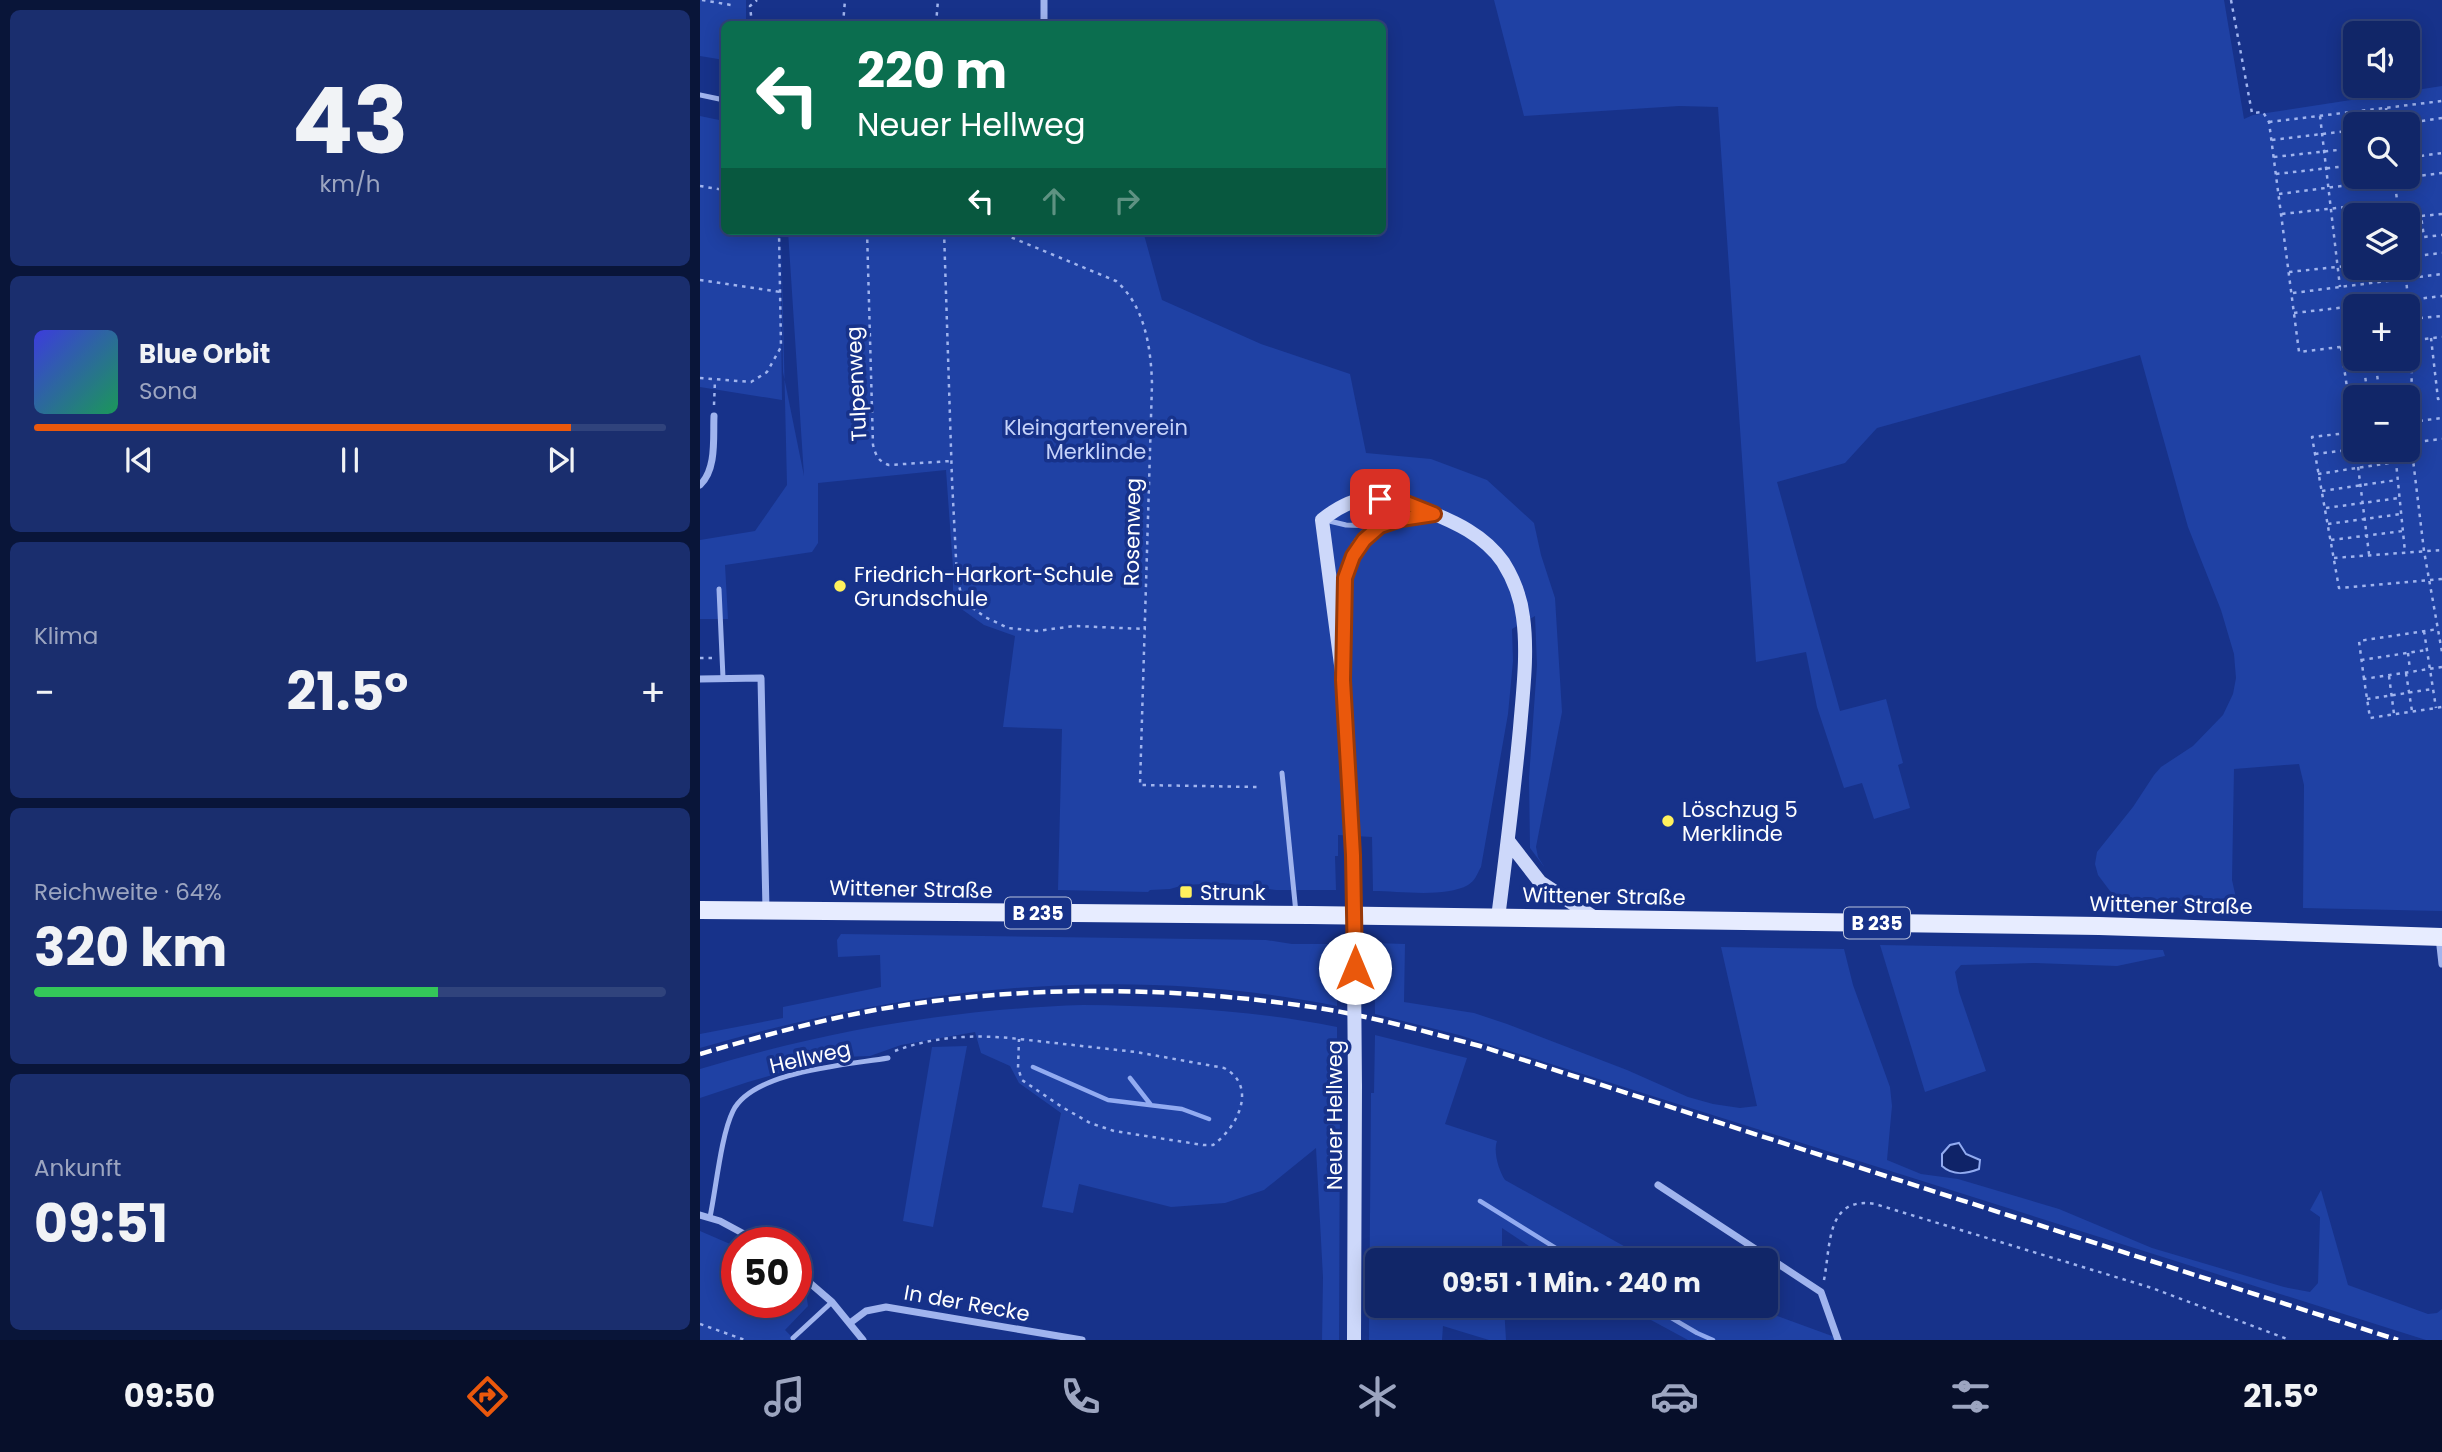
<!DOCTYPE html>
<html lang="de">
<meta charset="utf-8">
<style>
:root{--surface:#112668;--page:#1a2e6e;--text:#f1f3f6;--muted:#9ca5c0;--line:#30437c;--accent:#ea580c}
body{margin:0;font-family:Poppins,sans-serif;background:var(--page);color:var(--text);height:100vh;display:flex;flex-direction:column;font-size:26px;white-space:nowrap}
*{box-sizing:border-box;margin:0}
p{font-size:23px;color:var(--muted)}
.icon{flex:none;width:38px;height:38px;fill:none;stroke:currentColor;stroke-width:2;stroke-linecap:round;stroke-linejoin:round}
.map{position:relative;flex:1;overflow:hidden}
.details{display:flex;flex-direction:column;gap:10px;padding:10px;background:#091539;width:700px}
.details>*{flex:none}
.top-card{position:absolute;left:21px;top:21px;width:665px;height:214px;border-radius:10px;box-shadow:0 4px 18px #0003,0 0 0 2px var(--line);background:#0b6e4f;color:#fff;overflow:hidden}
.buttons{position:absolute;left:1643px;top:21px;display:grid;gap:14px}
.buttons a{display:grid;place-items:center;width:77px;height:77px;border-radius:10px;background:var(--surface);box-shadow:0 4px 18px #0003,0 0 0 2px var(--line);font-size:35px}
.speed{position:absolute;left:21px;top:1227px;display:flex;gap:14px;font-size:35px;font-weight:700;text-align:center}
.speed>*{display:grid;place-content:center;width:91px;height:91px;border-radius:50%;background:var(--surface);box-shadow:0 4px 18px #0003,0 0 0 2px var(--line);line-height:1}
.speed .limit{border:10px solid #d22;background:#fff;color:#111}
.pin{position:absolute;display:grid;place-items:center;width:60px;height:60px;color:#fff;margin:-30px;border-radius:14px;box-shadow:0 4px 10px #0006}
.me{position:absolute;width:77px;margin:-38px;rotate:0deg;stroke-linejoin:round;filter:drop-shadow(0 0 5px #0008)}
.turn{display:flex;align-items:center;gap:24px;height:147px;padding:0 21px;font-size:32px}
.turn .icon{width:91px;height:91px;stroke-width:2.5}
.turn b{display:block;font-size:49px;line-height:60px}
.lanes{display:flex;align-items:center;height:66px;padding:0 21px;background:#0003;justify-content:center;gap:35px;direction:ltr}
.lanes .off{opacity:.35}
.big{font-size:52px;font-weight:700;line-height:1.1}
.details .card{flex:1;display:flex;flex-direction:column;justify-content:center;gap:10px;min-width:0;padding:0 24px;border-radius:10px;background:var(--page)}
.details .dial{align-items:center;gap:0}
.dial b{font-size:91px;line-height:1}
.song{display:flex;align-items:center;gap:21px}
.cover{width:84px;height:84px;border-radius:10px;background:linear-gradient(135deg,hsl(240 70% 55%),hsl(150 70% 35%))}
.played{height:7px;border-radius:4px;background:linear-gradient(90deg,var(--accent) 85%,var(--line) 85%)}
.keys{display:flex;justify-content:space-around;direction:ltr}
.heat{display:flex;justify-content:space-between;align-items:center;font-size:38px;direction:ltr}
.charge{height:10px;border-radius:5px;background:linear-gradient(90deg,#34c759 64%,var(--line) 0)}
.trip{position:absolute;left:665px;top:1248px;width:413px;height:70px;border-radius:10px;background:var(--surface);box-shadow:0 4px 18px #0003,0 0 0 2px var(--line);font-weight:700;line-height:70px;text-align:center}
.tab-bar{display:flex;height:112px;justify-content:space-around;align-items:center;background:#070f2a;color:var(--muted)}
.tab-bar .icon{width:49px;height:49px}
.tab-bar .current{color:var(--accent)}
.tab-bar b{font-size:32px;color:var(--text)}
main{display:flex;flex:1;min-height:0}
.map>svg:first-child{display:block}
</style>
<main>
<section class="details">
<div class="card dial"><b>43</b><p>km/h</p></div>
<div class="card">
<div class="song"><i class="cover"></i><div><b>Blue Orbit</b><p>Sona</p></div></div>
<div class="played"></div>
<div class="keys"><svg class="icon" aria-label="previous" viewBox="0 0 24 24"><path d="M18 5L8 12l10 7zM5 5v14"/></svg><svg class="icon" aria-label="pause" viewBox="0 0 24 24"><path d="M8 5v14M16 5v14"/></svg><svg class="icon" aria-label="next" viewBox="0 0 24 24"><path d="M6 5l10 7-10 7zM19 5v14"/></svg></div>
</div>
<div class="card"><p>Klima</p>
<div class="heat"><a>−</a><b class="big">21.5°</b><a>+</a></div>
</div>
<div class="card"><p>Reichweite · 64%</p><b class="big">320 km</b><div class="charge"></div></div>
<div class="card"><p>Ankunft</p><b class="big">09:51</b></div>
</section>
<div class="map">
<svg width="1742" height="1340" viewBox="0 0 1742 1340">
<rect width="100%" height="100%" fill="#17328a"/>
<path fill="#1f41a4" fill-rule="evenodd" d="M0 0H46V24H24V60L0 56Z
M794 0H1524L1544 119 1553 115 1742 86V911L1603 908 1604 785 1599 764 1534 769 1532 880 1538 907 1433 905 1410 891 1398 875 1395 864 1397 852 1433 807 1454 775 1461 767 1493 746 1523 715 1533 694 1536 678 1534 654 1521 610 1488 527 1440 355 1177 428 1145 463 1077 482 1140 711 1186 699 1203 763 1198 765 1210 808 1174 819 1162 783 1144 788 1117 707 1106 652 1056 662 1018 107 979 106 824 116ZM1656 124H1708V177H1656ZM1656 215H1708V268H1656ZM1656 306H1708V359H1656ZM1656 397H1708V450H1656Z
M0 116 24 121V231H80L82 400 0 387Z
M81 231 83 372 104 476 88 231H443L462 300 561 344 650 374 666 453 731 459 787 480 834 523 841 555 855 598 862 712 836 847 838 857 845 868 830 848 829 778 837 665 835 616 812 629 813 661 808 714 781 867C777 874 775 881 768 885 745 898 699 891 673 891L672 837 638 835V856H635L636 890H576L523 883 484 885 470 889 450 890 448 892 358 890 362 729 303 727 315 636 284 625 253 603V568L246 470 118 483V543L112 552 25 565 28 619H0V540L55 531 87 485Z
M141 934 566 940 592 944H637V1006C424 963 207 987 0 1048V1034L83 1018V1007L181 987 180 955 138 957 137 940Z
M674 943 705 944 704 1002 774 1013 807 1024 927 1070 988 1097 1013 1104 1040 1108 1057 1106 1021 947 1144 949 1153 985 1190 1087 1192 1106 1187 1160 1221 1174 1258 1179 1359 1209 1452 1248 1584 1287 1610 1292 1618 1283 1620 1217 1610 1210 1621 1190 1648 1285 1728 1314 1737 1313 1742 1309V1340H1726L759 1035 675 1014Z
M1180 945 1463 950 1465 956 1417 966 1335 963 1261 965 1255 972 1259 992 1286 1071 1225 1092Z
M383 1005C468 1006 554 1010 637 1027V1093L640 1094 639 1340H622L623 1277 616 1148 564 1190 525 1203 471 1207 379 1184 373 1213 342 1207 361 1113 319 1083 310 1066 281 1053 275 1032 201 1045 170 1056 143 1057 105 1066 48 1082 0 1098V1069C125 1031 252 1009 383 1005Z
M675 1035 767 1058 745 1124 797 1141C793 1152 799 1171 805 1180L949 1260H850L802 1228V1260H677V1306H804L806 1340H789L743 1326 742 1340H669L671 1093H674Z
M267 1046 233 1227 203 1221 232 1047Z
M0 1231 37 1247V1302H96V1285L106 1293 108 1306 85 1330 95 1340H0Z
M925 1306H1050L1143 1340H988Z"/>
<path fill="#0f2368" stroke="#92abf1" stroke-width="2" d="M1259 1143 1266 1154 1280 1160 1279 1169C1266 1174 1253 1176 1242 1166V1154L1250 1145Z"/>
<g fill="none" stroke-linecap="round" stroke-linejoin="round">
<path stroke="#92abf1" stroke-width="4.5" d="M333 1067 408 1100 482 1109 509 1119
M430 1078 451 1105
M780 1201 875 1260
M951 1306 997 1333 1013 1340"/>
<path stroke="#a0b4ee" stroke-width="2.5" stroke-dasharray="3.5 5" stroke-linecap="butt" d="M2 0 31 5
M1531 0 1552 113 1563 112 1569 122 1599 352 1656 345
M52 24 50 6 57 0
M143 24 145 0
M236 24 238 0
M1686 108 1688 124
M1620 116 1640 287
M1742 118 1708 123 1713 157 1742 153
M1569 122 1742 101
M1572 140 1656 130
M1574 157 1656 148
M1576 174 1656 165
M1694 177 1699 215
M0 186 24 190
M1579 194 1742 173
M1582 214 1682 203
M1742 214 1721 216 1724 237 1742 235
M167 231 173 445C176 456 178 461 189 465L251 461
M244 231 252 480 257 578 263 601 285 617 308 628 337 631 374 626 446 629
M296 231 416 281C445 306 451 348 452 384L440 785 557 787
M1708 257 1742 253
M1705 268 1712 340 1711 443 1724 551 1742 652
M1589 272 1656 265
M0 280 80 292
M1593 293 1742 274
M1656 306 1742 296
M1594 313 1656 306
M1711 319 1742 316
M1731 338 1738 399 1742 398
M1708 341 1742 337
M1641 347 1656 448
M1675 359 1680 397
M1663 361 1668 397
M1644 364 1675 359
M0 378 51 382 67 372 81 347 79 231
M14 405 15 380
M1711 422 1742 418
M1656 432 1612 437 1639 588 1742 579
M1708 443 1742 439
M1656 450 1669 554
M1615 454 1656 449
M1618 474 1696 462 1705 552
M1622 491 1697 480
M1626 508 1699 498
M1628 524 1701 514
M1631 540 1703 531
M1634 558 1742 550
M1724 631 1736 708
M1708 653 1710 670
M0 658H12
M1661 660 1727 650
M1742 667 1664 679 1670 718 1742 707
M1706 673 1712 711
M1689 676 1694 714
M1664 679 1659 641 1738 629
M1667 699 1733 689
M195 1051C234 1036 278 1034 319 1039L436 1052 524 1068C558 1086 538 1127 513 1145H503L414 1131 390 1123 362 1107 322 1080 318 1068 319 1039
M1124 1280C1131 1244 1126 1196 1175 1204L1452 1288 1590 1340
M0 1324 45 1340"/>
<path stroke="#a0b4ee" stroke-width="5" d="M0 95 24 100
M625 520 646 525 674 526
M19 589 23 678
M582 773 596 913
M10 1217C16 1189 21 1135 33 1111 53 1071 147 1065 188 1058
M93 1338 132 1302"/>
<path stroke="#a0b4ee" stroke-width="7" d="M344 0V24
M0 485C17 469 13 437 14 416
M0 679 61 678 66 910
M1739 937 1742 964
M958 1185 1121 1292 1138 1340
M0 1215 20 1221 59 1242
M96 1271 132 1302 163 1340
M150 1323 166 1311 186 1307 382 1340"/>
<path stroke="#cdd8fa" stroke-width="14" d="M644 633C644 596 641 543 683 525 698 518 715 517 731 514
M809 842 840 882 895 918
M653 855 643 680 622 520C657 491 684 494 725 510 755 522 784 535 803 562 813 578 821 599 823 617 828 653 823 691 820 728 814 792 806 855 798 918
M654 1340 655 1086"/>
<path stroke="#e7ecff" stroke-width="18" d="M0 910 610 915 1399 926 1742 937"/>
<path stroke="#fff" stroke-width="4.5" stroke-dasharray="12 5" stroke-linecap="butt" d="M0 1054C58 1037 116 1021 175 1010 322 984 473 986 619 1008 674 1017 727 1032 780 1046L1698 1340"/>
<path stroke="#cdd8fa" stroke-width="14" d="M653 855 655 1086"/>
</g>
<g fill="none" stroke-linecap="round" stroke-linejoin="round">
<defs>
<path id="route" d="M655 968 653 855 643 680 645 578 653 556 664 540 680 526 701 519 734 514 699 500 680 499"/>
</defs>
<use href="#route" stroke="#983908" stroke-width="18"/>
<use href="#route" stroke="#ea580c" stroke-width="12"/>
</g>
<g fill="#fff15d" stroke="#17328a" stroke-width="2.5">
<circle cx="140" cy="586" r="7"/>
<circle cx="968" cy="821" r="7"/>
<rect x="479" y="885" width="14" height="14" rx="3.5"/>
</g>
<g text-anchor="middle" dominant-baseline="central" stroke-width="7" stroke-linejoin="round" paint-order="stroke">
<g fill="#17328a" stroke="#b9c2dc" stroke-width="2">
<rect x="305" y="897.5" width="66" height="31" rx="5"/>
<rect x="1144" y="907.5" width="66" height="31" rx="5"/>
</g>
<g font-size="19" font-weight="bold" fill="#fff">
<text x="338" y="913">B 235</text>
<text x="1177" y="923">B 235</text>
</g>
<g font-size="21" fill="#fff" stroke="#17328a">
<text transform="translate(156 384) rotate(-93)">Tulpenweg</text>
<text transform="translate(432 532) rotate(-89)">Rosenweg</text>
<text transform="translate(211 889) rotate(1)">Wittener Straße</text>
<text transform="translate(904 896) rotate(1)">Wittener Straße</text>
<text transform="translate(1471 905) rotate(1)">Wittener Straße</text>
<text transform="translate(110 1057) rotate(-13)">Hellweg</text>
<text transform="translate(634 1115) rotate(-90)">Neuer Hellweg</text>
<text transform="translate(267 1303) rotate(10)">In der Recke</text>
</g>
<g font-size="21" fill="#c6d3fa" stroke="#17328a">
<text x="396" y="427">Kleingartenverein<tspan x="396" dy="24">Merklinde</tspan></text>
</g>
<g font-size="21" fill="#fff" stroke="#17328a" text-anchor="start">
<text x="154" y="574">Friedrich-Harkort-Schule<tspan x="154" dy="24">Grundschule</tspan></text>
<text x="982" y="809">Löschzug 5<tspan x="982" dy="24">Merklinde</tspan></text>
<text x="500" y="892">Strunk</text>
</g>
</g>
</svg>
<div class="buttons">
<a><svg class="icon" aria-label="sound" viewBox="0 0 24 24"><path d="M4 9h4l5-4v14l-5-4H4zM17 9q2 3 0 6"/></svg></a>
<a><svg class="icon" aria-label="search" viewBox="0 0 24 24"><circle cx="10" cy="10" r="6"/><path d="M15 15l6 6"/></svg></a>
<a><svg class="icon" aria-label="layers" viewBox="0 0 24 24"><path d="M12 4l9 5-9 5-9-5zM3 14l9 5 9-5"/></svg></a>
<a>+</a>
<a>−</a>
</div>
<div class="speed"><div class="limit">50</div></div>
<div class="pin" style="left:680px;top:499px;background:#d93025"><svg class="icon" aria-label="arrive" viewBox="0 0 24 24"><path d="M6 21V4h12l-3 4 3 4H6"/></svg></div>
<svg class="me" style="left:655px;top:968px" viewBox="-20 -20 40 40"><circle r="19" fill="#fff"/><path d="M0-13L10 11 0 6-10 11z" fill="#ea580c"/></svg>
<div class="trip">09:51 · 1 Min. · 240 m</div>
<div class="top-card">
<div class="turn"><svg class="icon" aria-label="left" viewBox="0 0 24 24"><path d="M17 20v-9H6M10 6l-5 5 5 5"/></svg><div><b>220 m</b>Neuer Hellweg</div></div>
<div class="lanes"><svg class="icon" aria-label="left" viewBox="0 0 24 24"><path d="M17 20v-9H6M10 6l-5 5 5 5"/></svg><svg class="icon off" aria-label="ahead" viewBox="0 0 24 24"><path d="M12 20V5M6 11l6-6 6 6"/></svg><svg class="icon off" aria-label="right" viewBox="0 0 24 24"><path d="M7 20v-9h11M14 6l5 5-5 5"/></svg></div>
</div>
</div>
</main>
<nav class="tab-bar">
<b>09:50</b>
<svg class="icon current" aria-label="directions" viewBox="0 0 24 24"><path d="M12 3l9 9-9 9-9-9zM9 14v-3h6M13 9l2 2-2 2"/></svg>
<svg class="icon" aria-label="music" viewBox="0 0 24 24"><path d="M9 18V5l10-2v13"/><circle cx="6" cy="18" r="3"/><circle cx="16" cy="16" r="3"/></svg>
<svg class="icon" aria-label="phone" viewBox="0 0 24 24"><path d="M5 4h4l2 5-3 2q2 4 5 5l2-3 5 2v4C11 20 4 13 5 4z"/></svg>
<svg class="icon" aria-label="climate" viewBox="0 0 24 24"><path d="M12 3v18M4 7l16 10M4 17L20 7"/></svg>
<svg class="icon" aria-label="car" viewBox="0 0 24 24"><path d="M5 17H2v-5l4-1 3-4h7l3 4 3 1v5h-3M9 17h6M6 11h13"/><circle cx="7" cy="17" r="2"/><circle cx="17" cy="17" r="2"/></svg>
<svg class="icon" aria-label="filters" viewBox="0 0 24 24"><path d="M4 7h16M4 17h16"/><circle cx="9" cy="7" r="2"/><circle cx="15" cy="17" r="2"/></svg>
<b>21.5°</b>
</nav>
